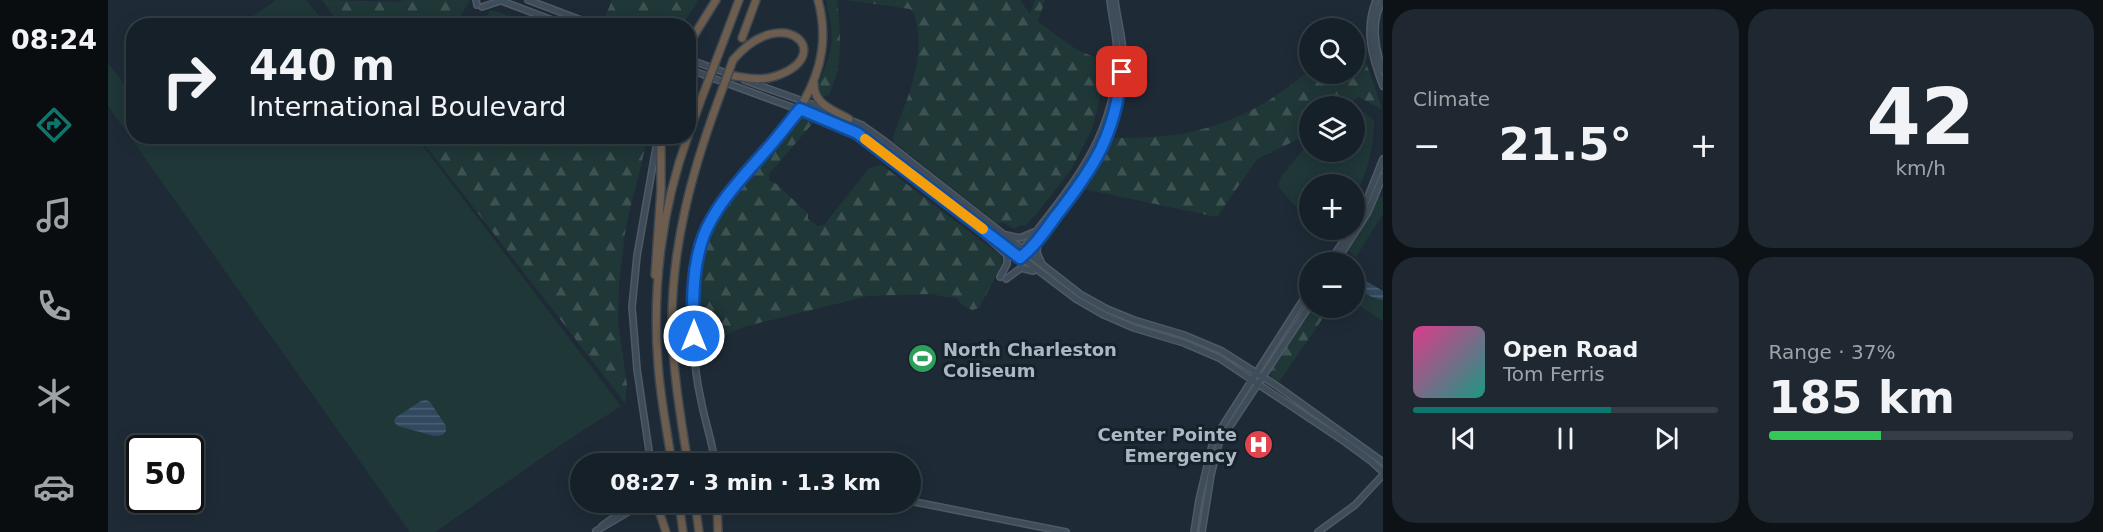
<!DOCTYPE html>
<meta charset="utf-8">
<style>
:root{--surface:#162028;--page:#1f2830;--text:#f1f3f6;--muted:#9ea3a8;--line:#353e45;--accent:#0f766e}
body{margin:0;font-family:"DejaVu Sans",sans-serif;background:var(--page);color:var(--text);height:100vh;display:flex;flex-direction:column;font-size:22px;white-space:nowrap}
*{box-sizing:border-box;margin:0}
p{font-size:20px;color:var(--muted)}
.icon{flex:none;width:33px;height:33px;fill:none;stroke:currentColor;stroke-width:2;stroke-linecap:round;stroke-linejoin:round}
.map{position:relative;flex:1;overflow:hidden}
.details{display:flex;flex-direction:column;gap:9px;padding:9px;background:#0c1216;width:720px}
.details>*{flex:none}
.hud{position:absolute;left:18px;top:18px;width:570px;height:126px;border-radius:24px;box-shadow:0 3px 15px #0003,0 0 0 2px var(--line);background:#162028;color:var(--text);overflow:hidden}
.fabs{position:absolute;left:1191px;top:18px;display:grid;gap:12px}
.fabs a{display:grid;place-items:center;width:66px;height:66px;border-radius:50%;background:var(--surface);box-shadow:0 3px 15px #0003,0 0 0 2px var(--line);font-size:30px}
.speed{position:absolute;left:18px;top:435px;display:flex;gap:12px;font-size:30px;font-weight:700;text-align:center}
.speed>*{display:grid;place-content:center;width:78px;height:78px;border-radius:50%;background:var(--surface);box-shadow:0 3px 15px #0003,0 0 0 2px var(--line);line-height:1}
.speed .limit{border:3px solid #111;border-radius:9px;background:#fff;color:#111}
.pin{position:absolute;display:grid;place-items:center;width:51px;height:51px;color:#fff;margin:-26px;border-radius:12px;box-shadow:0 3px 9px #0006}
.me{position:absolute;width:66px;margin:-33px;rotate:0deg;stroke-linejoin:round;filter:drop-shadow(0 0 4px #0008)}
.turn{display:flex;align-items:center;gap:21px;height:126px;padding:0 24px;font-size:27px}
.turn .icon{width:78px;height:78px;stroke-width:2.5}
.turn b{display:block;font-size:42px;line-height:51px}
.big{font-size:45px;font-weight:700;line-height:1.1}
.details .card{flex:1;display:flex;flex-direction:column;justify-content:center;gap:9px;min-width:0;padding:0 21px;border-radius:24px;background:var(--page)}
.details .dial{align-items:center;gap:0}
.dial b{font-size:78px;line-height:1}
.song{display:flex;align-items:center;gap:18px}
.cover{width:72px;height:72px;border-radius:9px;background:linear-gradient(135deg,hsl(330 70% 55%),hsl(170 70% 35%))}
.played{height:6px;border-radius:3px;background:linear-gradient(90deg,var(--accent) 65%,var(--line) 65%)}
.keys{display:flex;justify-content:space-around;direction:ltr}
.heat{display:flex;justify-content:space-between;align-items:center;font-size:33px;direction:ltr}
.charge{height:9px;border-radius:4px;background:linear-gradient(90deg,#34c759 37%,var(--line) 0)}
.details .tiles{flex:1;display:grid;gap:9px;grid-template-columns:repeat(2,1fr)}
.trip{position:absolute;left:462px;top:453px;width:351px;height:60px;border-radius:30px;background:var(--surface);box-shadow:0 3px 15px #0003,0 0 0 2px var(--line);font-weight:700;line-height:60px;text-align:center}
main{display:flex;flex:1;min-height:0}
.dock{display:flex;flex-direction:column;width:108px;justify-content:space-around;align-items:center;background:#090d10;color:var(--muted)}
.dock .icon{width:42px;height:42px}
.dock .selected{color:var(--accent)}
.dock b{font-size:27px;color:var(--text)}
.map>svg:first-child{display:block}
</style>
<main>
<nav class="dock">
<b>08:24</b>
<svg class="icon selected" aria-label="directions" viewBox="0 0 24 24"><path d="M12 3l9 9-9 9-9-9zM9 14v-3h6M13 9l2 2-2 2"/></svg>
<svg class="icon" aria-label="music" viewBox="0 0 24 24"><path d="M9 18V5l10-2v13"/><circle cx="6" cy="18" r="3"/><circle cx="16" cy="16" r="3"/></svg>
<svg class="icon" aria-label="phone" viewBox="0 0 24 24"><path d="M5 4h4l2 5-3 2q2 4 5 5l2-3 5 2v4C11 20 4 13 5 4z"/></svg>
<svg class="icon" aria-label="climate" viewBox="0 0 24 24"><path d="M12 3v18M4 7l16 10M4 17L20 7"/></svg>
<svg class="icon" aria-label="car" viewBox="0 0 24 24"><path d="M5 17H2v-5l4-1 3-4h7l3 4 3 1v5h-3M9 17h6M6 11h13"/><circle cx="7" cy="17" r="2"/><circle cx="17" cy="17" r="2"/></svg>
</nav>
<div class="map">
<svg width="1275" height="532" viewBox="0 0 1275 532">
<defs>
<pattern id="forest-firs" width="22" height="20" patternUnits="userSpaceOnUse" patternTransform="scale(1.5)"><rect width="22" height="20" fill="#203737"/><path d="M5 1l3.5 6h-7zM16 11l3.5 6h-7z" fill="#3e5252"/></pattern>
<pattern id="water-rules" width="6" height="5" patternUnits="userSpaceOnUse" patternTransform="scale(1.5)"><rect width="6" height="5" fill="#30495e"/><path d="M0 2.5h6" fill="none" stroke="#4b6173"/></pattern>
</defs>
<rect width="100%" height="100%" fill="#1e2b36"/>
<path fill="#203737" d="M168 0H198L219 25H132Z
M0 63 21 90 25 93 26 136 308 137 513 406 451 446 327 532H302L0 106Z
M1249 107 1266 120C1266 147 1260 171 1247 196L1246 184H1202L1201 215C1188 208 1178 198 1170 185L1174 175 1201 143 1202 152H1246L1247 109Z
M1269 196 1275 197V214L1248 257 1238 249Z
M1246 288 1264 297 1275 300V321L1247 303Z"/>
<path fill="url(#forest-firs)" d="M214 0 292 2 294 0H362L347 25 233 26Z
M504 0H590L574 26H505L495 22Z
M718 0H731L729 2C733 33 735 66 721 95L713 97 710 94C709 80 719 67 722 53 726 35 722 18 718 0Z
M738 0H912L922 14 927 0H937L930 22 969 50 1001 63 984 129 964 168 930 212 917 226 912 225 907 229 894 222 890 224 786 142 785 137C798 101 816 65 809 26 807 19 808 13 802 9Z
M383 10 430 25H372Z
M1247 36 1263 76 1274 109 1250 97 1238 106H1202L1201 134 1149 159 1109 217 976 189 984 177 1004 138C1027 138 1061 137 1083 132 1128 122 1168 100 1201 70L1202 74H1246Z
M693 117 703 120 705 123 661 174V180L670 185 700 214V219L709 226 716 225 761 168 774 165 893 256 894 264 871 308 864 310 854 305 849 298 838 297 823 294 760 296 635 327 596 346 591 340C593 308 591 274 600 243 611 204 666 150 693 117Z
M311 137H540L518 225 511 282 510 322 519 385 517 403Z
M1202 308H1222L1170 383 1163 378 1162 371Z"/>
<path fill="url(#water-rules)" d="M1246 274 1275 291V300L1264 297 1247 288Z
M318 400 322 402 338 426V431L335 435 326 436 290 426 286 422 287 418 313 401Z"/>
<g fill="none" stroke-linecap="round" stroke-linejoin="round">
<defs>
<path id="secondary" d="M368 0 369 5
M391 0 460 26
M420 0 489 26
M1268 0C1256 31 1264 57 1275 86
M1275 0C1262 21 1267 49 1275 70
M374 7 392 1
M580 59 621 74
M580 69 719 120 749 133 968 299 994 314 1026 328 1076 343 1111 358 1237 442 1263 461 1275 472
M636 80 720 110
M739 119 754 125 775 140 972 294 999 309 1026 320 1076 335 1114 351 1169 386 1275 462
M1246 223 1255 209 1275 159
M874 231 878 236 899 255V264L892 277
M898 235 912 238 926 232
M930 241 929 253 934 264
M912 252C959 191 1007 140 1009 59 1010 40 1004 19 1002 0
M917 254C930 241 941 226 952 211 989 163 1013 122 1015 60 1016 40 1009 20 1007 0
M1221 262 1243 230
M1228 262 1260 212 1275 176
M898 279 913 268 925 271
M543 464 529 369 524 307 529 256 550 136
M607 464C605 444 598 425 594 405 582 354 577 262 606 216 630 177 665 145 692 108
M802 501 958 532
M494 526 527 502
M488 531 537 502
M1086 532 1091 500 1105 441 1202 289
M1094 532 1103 475 1111 443 1202 305
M1210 532 1247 505 1275 475"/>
<path id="highway" d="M634 38 648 0
M580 45 608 0
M611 53 631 0
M625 60C676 0 730 55 668 76 655 81 640 78 626 76
M706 83C705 104 725 110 741 119
M696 101C714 68 720 37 710 0
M580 136 594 97
M547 275 553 189V136
M564 464C559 430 552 397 550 363 544 288 554 207 580 136
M580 464C573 419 565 373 564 328 563 249 583 174 610 101
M548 502 558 532
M571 502 575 532
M587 502 591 532
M609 502 610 532"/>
</defs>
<use href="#secondary" stroke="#4f5a65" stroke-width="8"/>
<use href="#highway" stroke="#3c4750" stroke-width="10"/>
<use href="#secondary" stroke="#3f4c59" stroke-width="5"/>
<use href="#highway" stroke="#6d5d4e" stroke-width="7"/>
<defs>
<path id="highway-bridge" d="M594 97 611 53
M610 101 625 60"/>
</defs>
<use href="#highway-bridge" stroke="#3c4750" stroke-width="10" stroke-linecap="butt"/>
<use href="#highway-bridge" stroke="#6d5d4e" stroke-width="7"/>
</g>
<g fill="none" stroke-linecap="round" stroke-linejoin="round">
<defs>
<path id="route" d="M586 336C584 303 584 266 596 235 608 205 632 180 653 156 667 141 679 125 692 109L749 133 912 258C927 246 937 231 948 216 987 166 1006 137 1014 72"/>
</defs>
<use href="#route" stroke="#114b97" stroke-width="15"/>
<use href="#route" stroke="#1a73e8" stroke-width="10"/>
<path stroke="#f59e0b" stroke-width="10" d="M757 139 875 229"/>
</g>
<defs>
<symbol id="stadium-disc" viewBox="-11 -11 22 22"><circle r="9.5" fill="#2e9e5b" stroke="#17212a"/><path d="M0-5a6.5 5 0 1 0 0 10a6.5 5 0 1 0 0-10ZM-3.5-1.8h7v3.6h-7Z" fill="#fff"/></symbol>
<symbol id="hospital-disc" viewBox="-11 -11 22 22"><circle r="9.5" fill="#e0444e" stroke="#17212a"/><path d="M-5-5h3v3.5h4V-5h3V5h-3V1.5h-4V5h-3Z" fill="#fff"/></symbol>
</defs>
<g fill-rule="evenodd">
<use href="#stadium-disc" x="798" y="342" width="33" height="33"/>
<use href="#hospital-disc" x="1134" y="428" width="33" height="33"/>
</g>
<g text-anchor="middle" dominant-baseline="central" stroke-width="6" stroke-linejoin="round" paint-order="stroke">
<g font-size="18" font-weight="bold" fill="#abb7c4" stroke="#17212a" text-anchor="start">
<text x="835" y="349">North Charleston<tspan x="835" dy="21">Coliseum</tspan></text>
<text x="1129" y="434" text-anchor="end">Center Pointe<tspan x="1129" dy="21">Emergency</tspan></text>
</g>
</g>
</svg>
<div class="fabs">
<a><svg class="icon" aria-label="search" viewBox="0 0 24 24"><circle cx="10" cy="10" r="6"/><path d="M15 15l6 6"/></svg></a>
<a><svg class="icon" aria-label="layers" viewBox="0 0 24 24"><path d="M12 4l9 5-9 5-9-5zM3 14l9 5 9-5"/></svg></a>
<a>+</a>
<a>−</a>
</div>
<div class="speed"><div class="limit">50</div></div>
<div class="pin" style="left:1014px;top:72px;background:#d93025"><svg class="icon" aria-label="arrive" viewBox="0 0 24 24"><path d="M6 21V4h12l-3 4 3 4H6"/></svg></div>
<svg class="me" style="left:586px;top:336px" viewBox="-20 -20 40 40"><circle r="17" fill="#1a73e8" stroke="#fff" stroke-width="3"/><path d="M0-11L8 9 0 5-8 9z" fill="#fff"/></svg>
<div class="trip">08:27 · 3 min · 1.3 km</div>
<div class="hud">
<div class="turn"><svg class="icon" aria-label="right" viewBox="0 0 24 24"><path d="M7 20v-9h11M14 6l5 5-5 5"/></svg><div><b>440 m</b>International Boulevard</div></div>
</div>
</div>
<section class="details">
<div class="tiles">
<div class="card"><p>Climate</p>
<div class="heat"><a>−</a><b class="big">21.5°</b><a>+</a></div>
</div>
<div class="card dial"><b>42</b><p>km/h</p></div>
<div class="card">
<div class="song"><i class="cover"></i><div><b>Open Road</b><p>Tom Ferris</p></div></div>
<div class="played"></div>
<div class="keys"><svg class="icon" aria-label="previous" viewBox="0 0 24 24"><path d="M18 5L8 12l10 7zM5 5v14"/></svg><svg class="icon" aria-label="pause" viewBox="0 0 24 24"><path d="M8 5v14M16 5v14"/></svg><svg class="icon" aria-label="next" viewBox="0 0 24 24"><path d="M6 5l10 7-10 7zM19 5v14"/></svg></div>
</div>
<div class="card"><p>Range · 37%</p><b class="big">185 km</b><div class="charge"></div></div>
</div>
</section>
</main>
